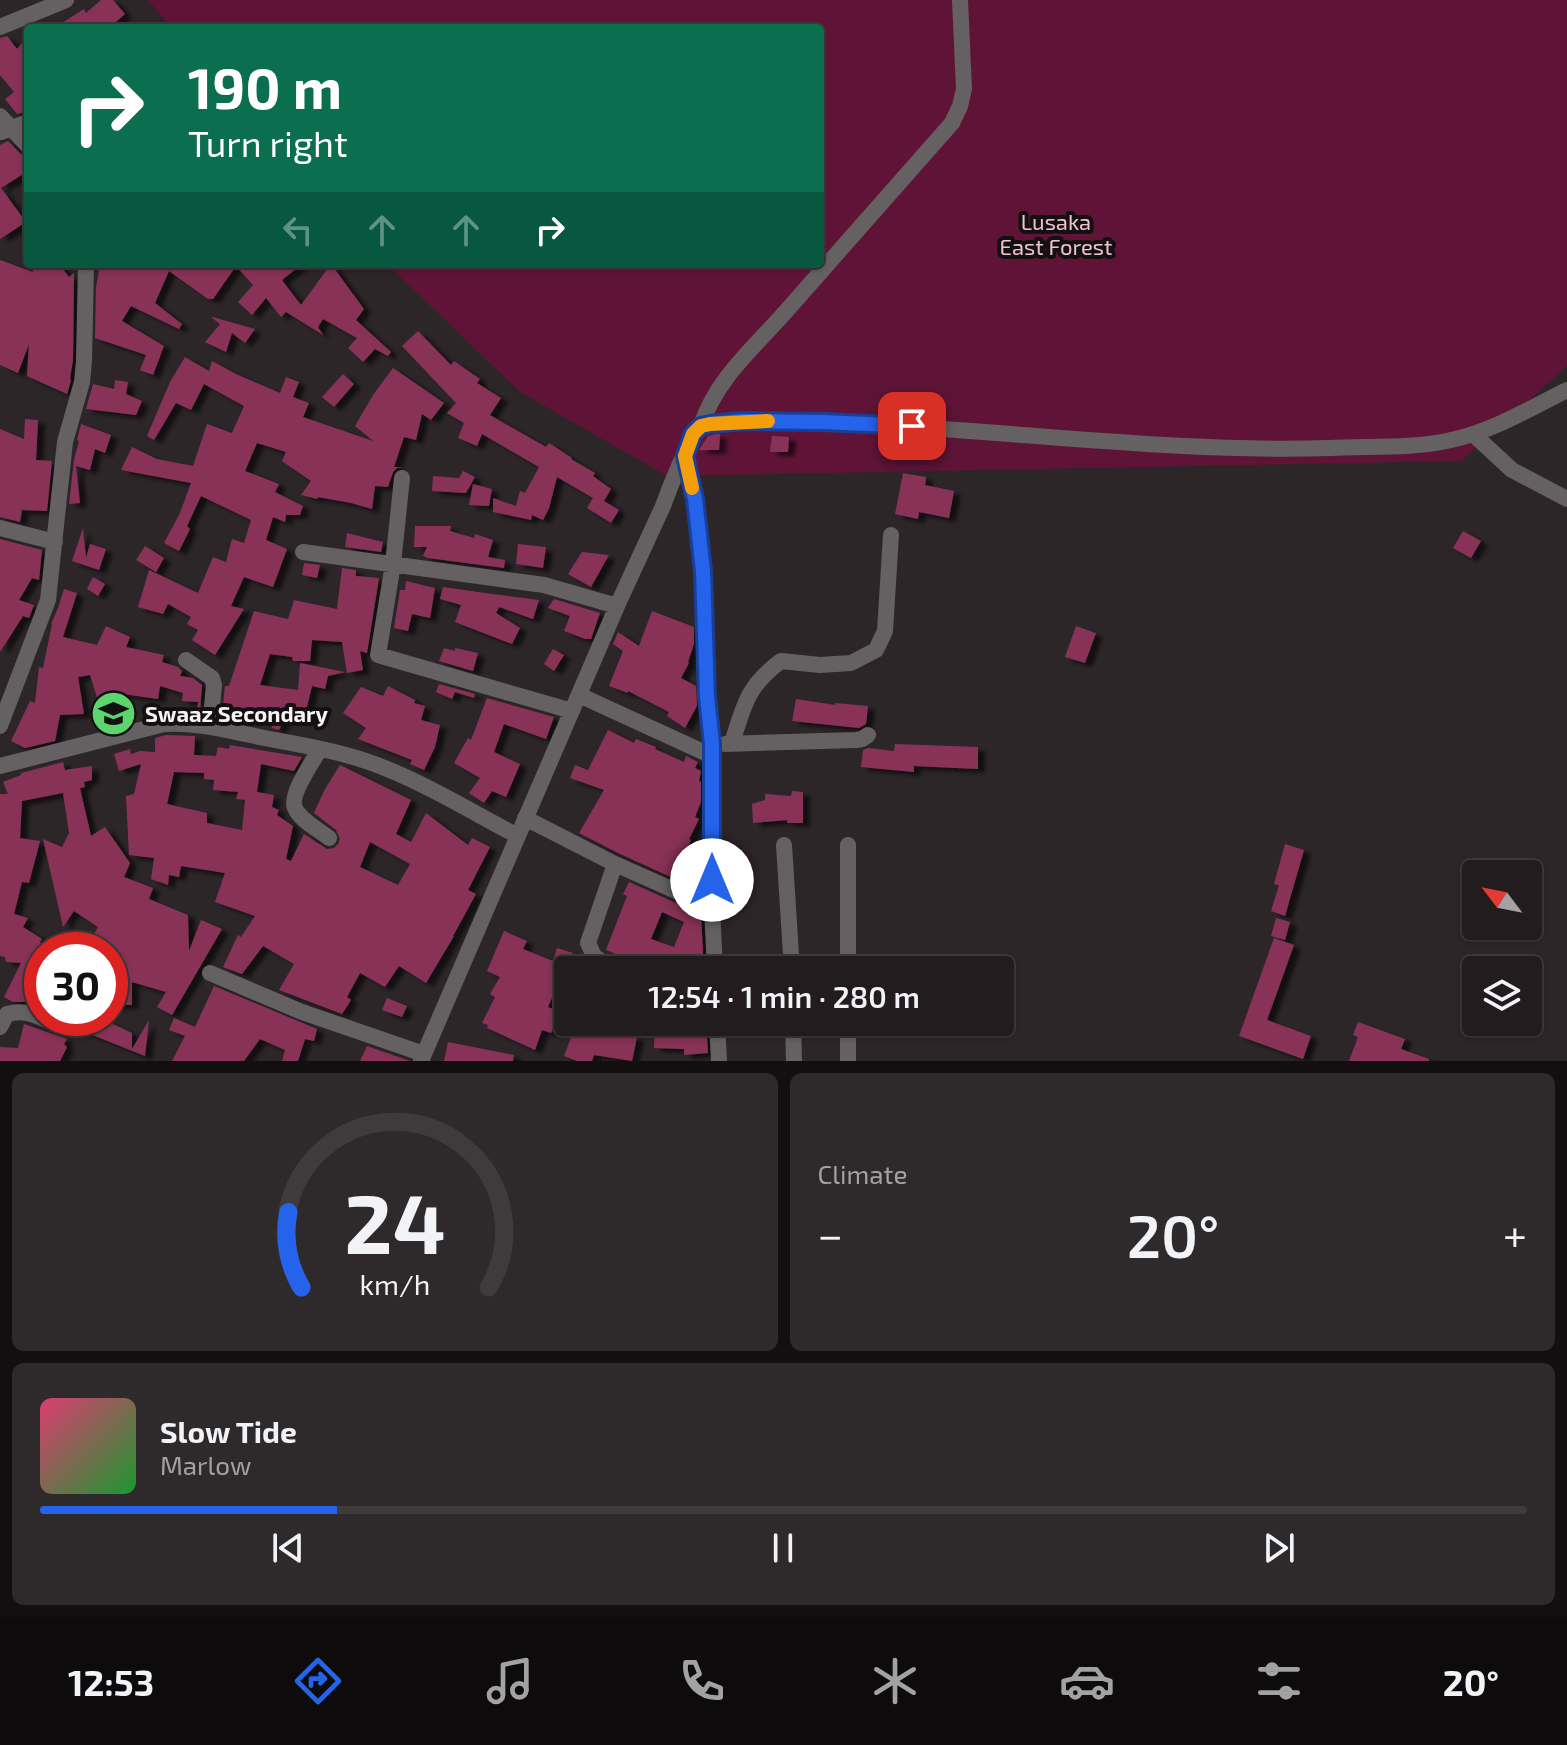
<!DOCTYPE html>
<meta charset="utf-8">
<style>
:root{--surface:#221c1e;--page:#2e292b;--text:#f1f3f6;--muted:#a2a1a4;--line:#3f3a3c;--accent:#2563eb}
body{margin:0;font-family:"Exo 2",sans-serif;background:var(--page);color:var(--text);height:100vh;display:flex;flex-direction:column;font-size:30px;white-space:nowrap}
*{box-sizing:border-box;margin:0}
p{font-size:26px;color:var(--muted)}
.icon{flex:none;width:44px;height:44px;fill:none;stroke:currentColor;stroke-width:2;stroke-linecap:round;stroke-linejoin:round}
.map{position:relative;height:1061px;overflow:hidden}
.panel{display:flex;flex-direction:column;gap:12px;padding:12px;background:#130f10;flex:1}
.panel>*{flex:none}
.top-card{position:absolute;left:24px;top:24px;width:800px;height:244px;border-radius:8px;box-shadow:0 2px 6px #0004,0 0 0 2px var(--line);background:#0b6e4f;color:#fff;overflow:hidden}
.needle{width:52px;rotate:302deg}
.buttons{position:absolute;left:1462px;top:860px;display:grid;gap:16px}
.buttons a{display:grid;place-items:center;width:80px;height:80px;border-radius:8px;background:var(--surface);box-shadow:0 2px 6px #0004,0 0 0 2px var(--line);font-size:40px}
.speed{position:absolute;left:24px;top:932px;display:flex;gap:16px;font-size:40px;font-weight:700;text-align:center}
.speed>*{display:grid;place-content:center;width:104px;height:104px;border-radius:50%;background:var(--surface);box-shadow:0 2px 6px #0004,0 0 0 2px var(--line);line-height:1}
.speed .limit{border:12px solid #d22;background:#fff;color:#111}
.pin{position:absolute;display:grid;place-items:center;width:68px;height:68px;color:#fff;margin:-34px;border-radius:16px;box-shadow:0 4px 12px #0006}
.me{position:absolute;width:88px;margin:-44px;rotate:0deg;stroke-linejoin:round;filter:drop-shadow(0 0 6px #0008)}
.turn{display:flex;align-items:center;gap:28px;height:168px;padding:0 32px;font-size:36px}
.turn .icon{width:104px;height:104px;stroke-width:2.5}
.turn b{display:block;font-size:56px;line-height:68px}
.lanes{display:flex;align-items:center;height:76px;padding:0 32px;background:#0003;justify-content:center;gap:40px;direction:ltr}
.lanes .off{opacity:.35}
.big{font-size:60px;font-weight:600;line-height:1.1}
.panel .widget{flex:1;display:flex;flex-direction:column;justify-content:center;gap:12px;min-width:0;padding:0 28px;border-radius:12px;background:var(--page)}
.panel .dial{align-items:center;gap:0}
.dial svg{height:208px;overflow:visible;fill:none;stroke:var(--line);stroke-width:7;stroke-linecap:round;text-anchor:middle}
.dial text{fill:var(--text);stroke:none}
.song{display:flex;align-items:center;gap:24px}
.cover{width:96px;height:96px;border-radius:12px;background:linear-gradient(135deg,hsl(340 70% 55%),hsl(130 70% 35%))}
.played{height:8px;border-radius:4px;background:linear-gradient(90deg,var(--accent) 20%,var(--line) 20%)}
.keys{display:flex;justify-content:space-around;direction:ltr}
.heat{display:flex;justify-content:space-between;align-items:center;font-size:44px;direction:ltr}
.panel .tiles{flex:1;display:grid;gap:12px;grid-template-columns:1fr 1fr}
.widget:last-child{grid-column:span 2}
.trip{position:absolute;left:554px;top:956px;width:460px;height:80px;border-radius:8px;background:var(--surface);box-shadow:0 2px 6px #0004,0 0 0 2px var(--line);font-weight:600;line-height:80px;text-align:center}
.menu{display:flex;height:128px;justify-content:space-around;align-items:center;background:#0e0b0c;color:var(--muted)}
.menu .icon{width:56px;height:56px}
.menu .selected{color:var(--accent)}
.menu b{font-size:36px;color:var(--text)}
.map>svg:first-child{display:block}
</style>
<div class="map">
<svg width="1567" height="1061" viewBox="0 0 1567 1061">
<defs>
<filter id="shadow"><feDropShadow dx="7" dy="4" stdDeviation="2" flood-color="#0009"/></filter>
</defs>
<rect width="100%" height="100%" fill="#2d2628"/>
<path fill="#5f1437" d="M148 0H1567V366L1461 461 667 476 520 392 387 264H820V28H171Z"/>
<path fill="#873357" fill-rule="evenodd" filter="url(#shadow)" d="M101 0H113L125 14 109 28H54L84 9 86 13Z
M7 36 17 49 28 36V111L17 114 5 99 14 92 0 75V38Z
M8 141 21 154 28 157V171L1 188 26 222 0 239V145Z
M0 260 33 272 32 264H59L69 277 74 273 73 360 70 378 71 380 67 394 27 376 29 344 18 373 0 365Z
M100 264H302L282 280 301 305 331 264 364 309 356 320 391 352 388 356 375 349 363 362 348 348 357 338 323 319 318 327 323 335 286 312 281 317 266 298 252 315 238 302 253 285 236 266 213 299H208L169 271 155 303 182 324 179 329 131 306 122 321 164 346 153 375 140 370 146 355 95 338 96 288Z
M213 317 223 320 255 329 245 343 232 333 226 352 205 342 220 324 212 318Z
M418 331 451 365 454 361 480 379 477 383 501 398 490 415 546 447 549 443 572 458 571 459 595 473 593 476 611 489 604 501 619 510 611 523 587 508 593 498 557 477 549 508 543 520 532 515 531 520 493 512V498L516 506 520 491 525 493 539 467 482 434 477 446 458 438 464 423 447 413 456 403 402 346Z
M185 357 209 371 212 361 236 374 280 393 286 377 299 382 293 397 309 403 303 417 373 441 355 426 373 395 393 368 444 403 431 420 422 414 416 440 404 437 394 467H403L397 468 393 472 388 487 375 486 372 509 351 503 318 497 317 499 301 495 311 481 282 461 286 452 257 443 245 471 279 484 275 492 303 506 300 515H286L285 522 273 517 266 540 287 549 273 587 244 577 231 606 244 609 215 655 192 640 198 630 187 624 191 617 168 604 163 614 138 607 149 570 198 593 213 557 226 562 232 539 244 543 251 520 201 496 187 526 190 529 179 551 164 543 180 513 191 483 121 470 132 447 157 459 193 466 207 424 232 433 244 406 204 384 191 410 176 403 154 440 147 436 170 382Z
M343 374 354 384 334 407 322 397Z
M115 380 128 382 126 394 142 401 136 415 86 409 93 384 114 389Z
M25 419 38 420 36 460 52 461 47 511 22 510 20 522 0 517V429L24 439Z
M81 424 111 435 105 453 95 449 90 470 76 466 80 503 69 504 74 460 79 441 77 440Z
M716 434H720L719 450H699L708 436Z
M772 436 789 437 788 452H770Z
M463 471 475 477 466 493 432 491 433 476 459 478Z
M903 473 926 477 925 485 954 491 949 518 919 512 918 519 895 514Z
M473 484 492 489 489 506 469 505Z
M415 526H451L450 531 474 538 475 534 493 540 488 557 505 560 504 568 428 558 423 556 427 547H414Z
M83 528 86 558 90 544 106 549 99 570 72 561Z
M1463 531 1481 541 1471 558 1453 548Z
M347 533 383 542 381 552 345 547Z
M0 539 42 550 39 580 32 578 19 600 34 605 29 618 23 616 0 652Z
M518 544 546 547 543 568 516 564Z
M145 546 164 558 156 572 136 560Z
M582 552 609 555 591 587 568 574Z
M304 563 320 565 317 578 302 575Z
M342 568 356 570V576L379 578 367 653 360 651 363 670 347 673 342 642 312 640 310 661H293L292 657 270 654 260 685 298 690 300 663 345 672 328 676 325 689 312 686 306 711 289 708 279 730 272 728 274 715 246 709 245 716 222 714 225 686H229L254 611 288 619 294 600 337 609Z
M93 577 105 584 98 596 87 589Z
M406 581 435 588 430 618 412 614 408 631 394 628 400 590H405Z
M443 587 485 593 539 600 533 619 499 607 496 613 520 628 512 644 455 622 461 605 440 599Z
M64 589 77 593 63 637 97 645 106 626 130 637 126 647 164 655 162 662 178 667 182 671 180 676 193 678 202 685 200 712H197L198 702 182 701 183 693 160 686 158 699 109 692 104 720 90 675 78 677 84 714 60 715 55 741 25 748 11 741 30 701 35 703 39 667 43 668 52 624H51L58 608Z
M554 599 600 613 591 639H585L564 631 570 616 548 608Z
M652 611 694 627V644L688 662 689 663 681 678 696 686 697 706 685 728 667 716 669 712 628 691V693L609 686 623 651 613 644 618 632 639 646Z
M1076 626 1096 633 1085 663 1065 657Z
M444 648 455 651V648L478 653 473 671 439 661Z
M553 649 564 655 554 671 544 664Z
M439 684 475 694 474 698 455 692 452 699 436 692Z
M388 686 415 700 414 703 425 706 421 720 440 725 435 747 424 770 410 764 412 760 358 739 366 728 343 713 361 687 383 696Z
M487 698 554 717 546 739 504 724 494 752 520 764 506 797 492 791 484 803 469 793 480 778 454 763 468 738 471 740Z
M796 699 835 705V703L868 706 866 724 859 728 792 721Z
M608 730 634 743 636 739 656 747 655 749 684 762 686 756 698 762 695 768 701 771 699 781 701 782V802L695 817 699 819 689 839 691 840 673 878 620 854 579 833 604 790 570 778 575 765 588 770Z
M166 735 195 736 194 755 216 756 218 747 229 749 230 745 302 757 294 771 261 764 257 792 274 795 272 807 279 810 277 815 293 826 286 859 291 861 304 834 327 849 334 848 338 844 340 839 336 830 314 813 325 789 340 765 411 800 396 834 411 842 426 813 468 845 472 838 490 847 468 890 476 894 453 936H454L426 983 399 966 385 987 360 973 347 997 351 1000 342 1014 279 990 294 964 263 946 242 974 223 967 238 935 241 937 255 916 215 902 225 873 181 866 179 877 169 875 168 885 151 879 154 858 129 855 126 796 134 794 141 764 119 771 114 754 130 749 131 754 140 751 155 752V738ZM174 772 204 773V779L214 780 213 790 238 792 236 799 245 800 242 830 207 823V813L167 804ZM370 842 410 864 398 885 360 867Z
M895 744 978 747V769L914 766V772L861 767 863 750 868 748 894 751Z
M63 762 65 770 92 766V780L84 782 85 787 80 788 91 836 105 827 130 863 124 877 153 888 149 899 188 915 189 951 201 920 222 929 172 1015 157 1007 166 992 132 982V1005H110V950H104L90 942 98 927 74 911 63 927 43 839 62 847 69 833 63 793 22 801 20 838 40 841 29 883 22 882 14 914 28 918 23 927 42 939 40 942 42 945V1006L26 1002H13L4 997 21 963 6 962 5 957 0 956V794H8L3 782 21 775V773Z
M792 791 803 792V823H787V820L753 823 752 804 765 800V794L791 796Z
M1285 844 1304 850 1285 916 1271 911 1279 885 1274 884Z
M629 882 701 914 703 953 701 970H654L606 950 627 896 623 894ZM662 912 684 922 674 947 651 939Z
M1276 918 1290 922 1285 940 1271 936Z
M504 931 527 941 523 949 553 961 557 948 573 953 567 970H564L548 1007 560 1012 551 1033 542 1030 535 1050 487 1028 488 1025 482 1023 495 997 490 994 500 977 487 971Z
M1274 938 1294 945 1267 1020 1311 1036 1303 1059 1239 1036Z
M214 986 317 1029 314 1041 305 1039 298 1061H282L285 1050 260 1039 244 1061H172L185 1036 169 1030 174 1018 195 1027Z
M387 998 407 1006 402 1017 382 1010Z
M73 1018H100L132 1033V1049L149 1020 145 1056 80 1030 78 1022Z
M587 1022H607L604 1030 637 1037 632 1061 594 1055 592 1061H577L564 1056 574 1030 583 1034Z
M655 1022H706L708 1053 684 1055V1049L654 1048Z
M1358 1022 1405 1039 1401 1049 1429 1059V1061H1349L1358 1037 1353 1035Z
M24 1024 67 1039 64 1044 67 1047 60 1061H0V1047L18 1048Z
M448 1042 514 1055 513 1061H444Z
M367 1046 410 1061H360Z"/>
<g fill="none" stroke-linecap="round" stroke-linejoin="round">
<path stroke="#656162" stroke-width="16" d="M0 27 66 0
M0 116 28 146
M1 132 28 122
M701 426C716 378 756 346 788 309 843 247 897 185 952 123L960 106 964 89 960 0
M1473 434 1512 470 1567 499
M685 456 695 499 703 571 707 697 712 744V907L715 970
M402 478 393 564 378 655 572 711
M0 528 55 542
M303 552 544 585 617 606
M186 660 212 678 214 685 210 727
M579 695 712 756
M0 726 48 600 65 442 82 382 84 361 86 264
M732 743C744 705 747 686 781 661L820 665 851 663 876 650 885 631 891 535
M725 744 856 740 862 739 868 735
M320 749C313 761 289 795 295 808 300 820 319 830 329 838
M0 766 164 724C195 722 225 730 255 736 293 744 332 749 369 762 420 780 470 811 518 836
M525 818 615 864 712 907
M784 845 792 970
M613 969 594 956 588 943 615 864
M848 970V845
M210 973 302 1012 424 1054
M42 1018 69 1028
M717 1022 719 1061
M793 1022 794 1061
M0 1027 7 1014C21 1010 29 1013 42 1018
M421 1061 617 606 663 506C668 492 691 432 702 426 711 422 723 423 732 422 774 419 817 422 859 424 1016 431 1173 453 1330 448 1370 446 1412 449 1451 440 1493 431 1529 409 1567 390
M848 1061V1022"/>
</g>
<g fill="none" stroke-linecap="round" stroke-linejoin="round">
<defs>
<path id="route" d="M712 880V744L707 697 703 571 695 499 685 456 693 434 701 426 710 424 742 421 823 422 912 426"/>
</defs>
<use href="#route" stroke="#184099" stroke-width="20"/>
<use href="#route" stroke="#2563eb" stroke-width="14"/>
<path stroke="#f59e0b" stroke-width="14" d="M692 488 685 456 693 434 701 426 710 424 768 421"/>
</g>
<defs>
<symbol id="school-disc" viewBox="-11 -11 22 22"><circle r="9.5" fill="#5cd56d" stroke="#131011"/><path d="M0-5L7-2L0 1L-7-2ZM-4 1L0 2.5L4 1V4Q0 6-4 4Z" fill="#111"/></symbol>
</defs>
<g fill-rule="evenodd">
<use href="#school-disc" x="88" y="688" width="51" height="51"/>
</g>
<g text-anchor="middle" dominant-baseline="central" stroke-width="8" stroke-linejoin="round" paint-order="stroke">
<g font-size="22" fill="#f2c0d1" stroke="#131011">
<text x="1056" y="221">Lusaka<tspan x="1056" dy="25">East Forest</tspan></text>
</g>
<g font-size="22" font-weight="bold" fill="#f8f3f4" stroke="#131011" text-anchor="start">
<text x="145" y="713">Swaaz Secondary</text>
</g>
</g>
</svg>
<div class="buttons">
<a><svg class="needle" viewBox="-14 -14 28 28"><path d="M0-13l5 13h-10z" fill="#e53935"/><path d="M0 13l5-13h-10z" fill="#a2a1a4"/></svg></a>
<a><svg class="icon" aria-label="layers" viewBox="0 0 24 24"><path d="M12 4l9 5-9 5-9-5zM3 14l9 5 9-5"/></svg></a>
</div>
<div class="speed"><div class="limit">30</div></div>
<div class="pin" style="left:912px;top:426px;background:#d93025"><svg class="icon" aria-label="arrive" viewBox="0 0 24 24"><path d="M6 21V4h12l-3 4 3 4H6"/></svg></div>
<svg class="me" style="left:712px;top:880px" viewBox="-20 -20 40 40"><circle r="19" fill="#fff"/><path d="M0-13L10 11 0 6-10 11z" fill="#2563eb"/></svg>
<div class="trip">12:54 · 1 min · 280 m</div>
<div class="top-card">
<div class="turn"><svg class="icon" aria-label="right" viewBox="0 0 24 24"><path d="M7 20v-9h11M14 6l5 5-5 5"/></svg><div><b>190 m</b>Turn right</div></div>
<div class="lanes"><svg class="icon off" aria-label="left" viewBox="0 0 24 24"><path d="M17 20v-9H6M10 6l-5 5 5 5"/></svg><svg class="icon off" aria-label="ahead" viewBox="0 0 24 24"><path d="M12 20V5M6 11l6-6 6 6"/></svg><svg class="icon off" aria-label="ahead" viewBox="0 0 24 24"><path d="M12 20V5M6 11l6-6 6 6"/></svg><svg class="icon" aria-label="right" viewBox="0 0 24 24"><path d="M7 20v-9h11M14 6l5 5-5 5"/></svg></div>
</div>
</div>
<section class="panel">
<div class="tiles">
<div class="widget dial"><svg viewBox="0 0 100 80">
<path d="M14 69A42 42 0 1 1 86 69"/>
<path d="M14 69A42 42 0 0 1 9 40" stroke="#2563eb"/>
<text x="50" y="56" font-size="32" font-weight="700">24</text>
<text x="50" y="72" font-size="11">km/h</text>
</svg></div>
<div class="widget"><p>Climate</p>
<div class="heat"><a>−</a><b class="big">20°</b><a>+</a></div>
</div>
<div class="widget">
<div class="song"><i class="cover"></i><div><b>Slow Tide</b><p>Marlow</p></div></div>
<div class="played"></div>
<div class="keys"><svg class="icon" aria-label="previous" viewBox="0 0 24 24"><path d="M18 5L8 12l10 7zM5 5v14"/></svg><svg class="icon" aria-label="pause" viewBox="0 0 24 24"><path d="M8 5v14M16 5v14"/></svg><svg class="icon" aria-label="next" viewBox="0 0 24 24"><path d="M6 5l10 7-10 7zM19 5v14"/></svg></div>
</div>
</div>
</section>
<nav class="menu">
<b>12:53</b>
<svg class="icon selected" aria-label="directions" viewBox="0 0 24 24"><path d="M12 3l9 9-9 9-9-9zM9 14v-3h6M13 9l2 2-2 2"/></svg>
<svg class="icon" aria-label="music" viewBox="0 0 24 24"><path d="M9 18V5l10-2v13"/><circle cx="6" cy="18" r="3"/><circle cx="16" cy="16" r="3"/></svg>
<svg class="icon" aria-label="phone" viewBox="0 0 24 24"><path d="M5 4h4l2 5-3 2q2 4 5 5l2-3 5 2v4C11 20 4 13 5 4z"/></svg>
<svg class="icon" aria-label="climate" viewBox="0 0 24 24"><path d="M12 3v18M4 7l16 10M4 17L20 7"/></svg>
<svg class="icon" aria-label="car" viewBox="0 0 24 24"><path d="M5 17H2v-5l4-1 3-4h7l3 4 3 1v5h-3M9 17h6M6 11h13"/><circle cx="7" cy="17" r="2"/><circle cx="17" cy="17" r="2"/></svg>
<svg class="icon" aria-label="filters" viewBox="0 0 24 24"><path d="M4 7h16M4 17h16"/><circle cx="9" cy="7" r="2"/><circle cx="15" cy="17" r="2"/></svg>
<b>20°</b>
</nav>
